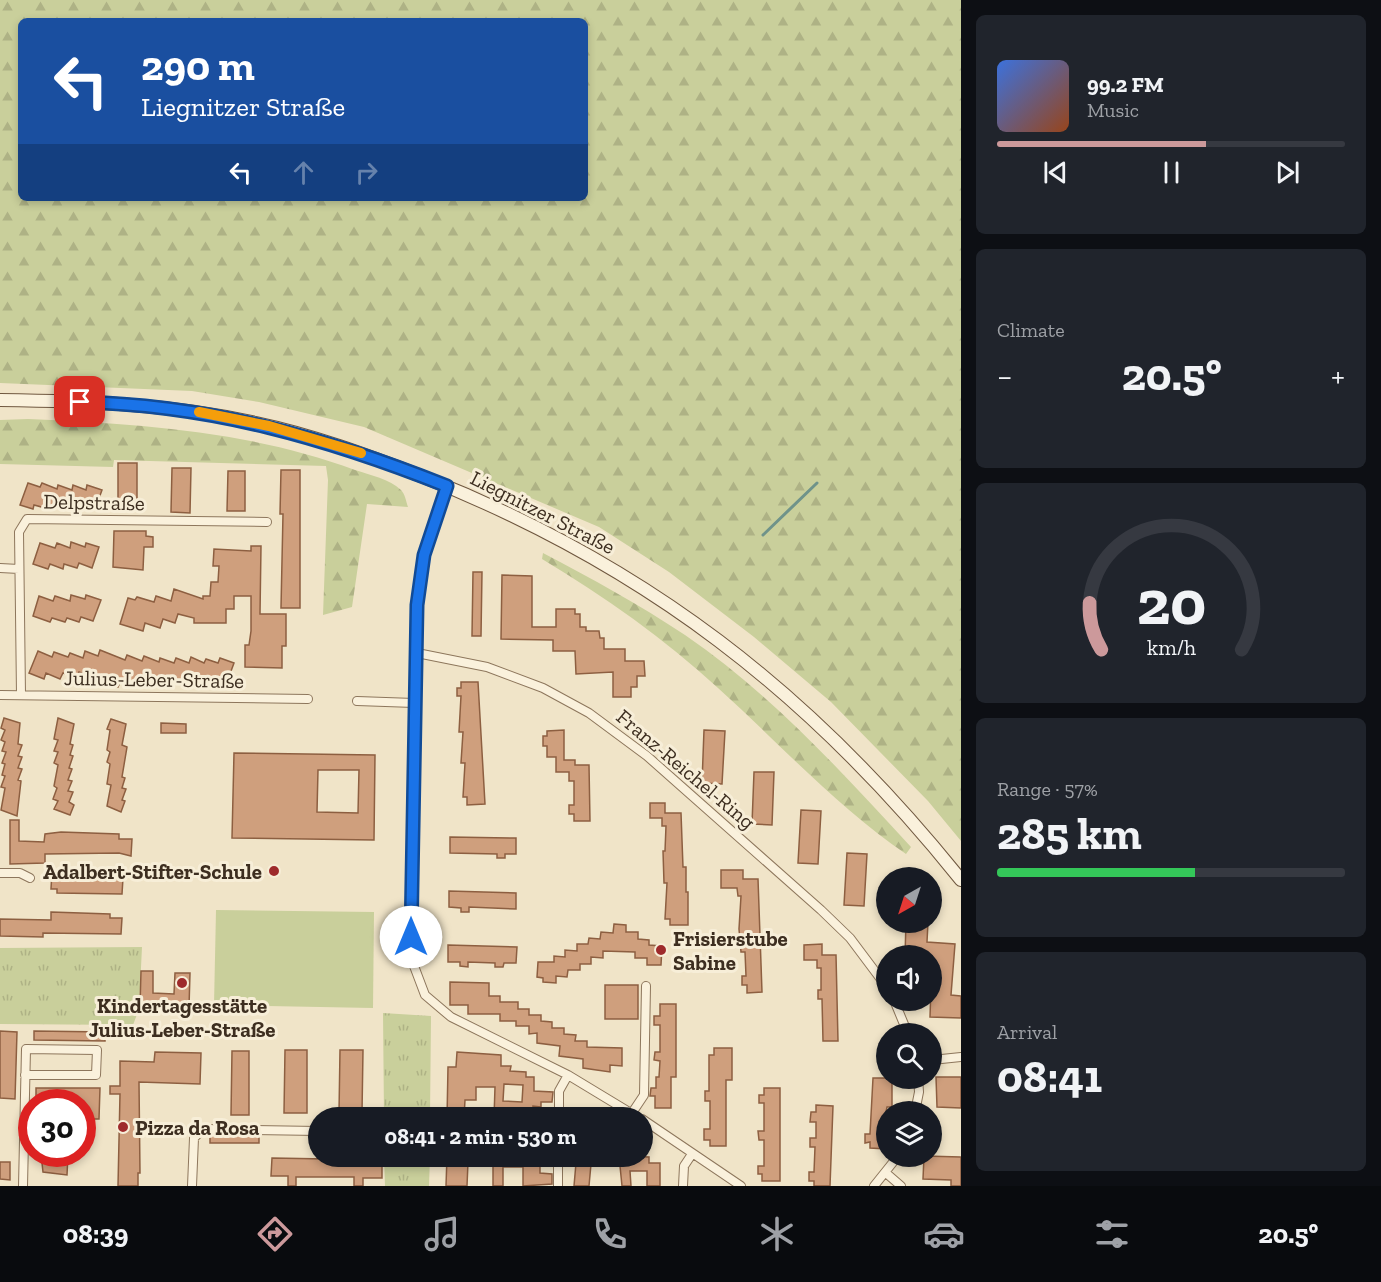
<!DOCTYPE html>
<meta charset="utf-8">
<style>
:root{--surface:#171b24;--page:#20242c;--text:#f1f3f6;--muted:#9ea1a6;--line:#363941;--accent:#cc999b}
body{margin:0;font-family:"Zilla Slab",serif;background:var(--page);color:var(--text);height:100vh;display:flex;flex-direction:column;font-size:22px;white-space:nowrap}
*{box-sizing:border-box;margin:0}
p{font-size:20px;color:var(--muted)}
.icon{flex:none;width:33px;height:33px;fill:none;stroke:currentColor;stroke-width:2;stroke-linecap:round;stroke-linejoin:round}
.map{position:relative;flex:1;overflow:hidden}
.sheet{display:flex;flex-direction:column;gap:15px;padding:15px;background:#0d0f14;width:420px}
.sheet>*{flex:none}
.top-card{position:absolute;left:18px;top:18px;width:570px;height:183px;border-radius:9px;box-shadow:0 3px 9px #0003;background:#1a4fa0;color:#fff;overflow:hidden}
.needle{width:39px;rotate:219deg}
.fabs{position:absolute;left:876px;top:867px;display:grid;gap:12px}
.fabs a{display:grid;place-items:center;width:66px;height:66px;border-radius:50%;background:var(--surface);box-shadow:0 3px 9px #0003;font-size:30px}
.speed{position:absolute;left:18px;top:1089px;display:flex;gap:12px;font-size:30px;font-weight:700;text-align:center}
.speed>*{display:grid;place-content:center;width:78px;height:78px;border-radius:50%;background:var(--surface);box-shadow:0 3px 9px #0003;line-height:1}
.speed .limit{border:9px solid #d22;background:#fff;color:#111}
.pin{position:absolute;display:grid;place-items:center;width:51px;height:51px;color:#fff;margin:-26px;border-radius:12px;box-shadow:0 3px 9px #0006}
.me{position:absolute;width:66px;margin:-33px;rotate:0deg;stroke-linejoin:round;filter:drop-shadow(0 0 4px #0008)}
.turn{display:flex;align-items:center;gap:21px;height:126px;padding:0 24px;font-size:27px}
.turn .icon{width:78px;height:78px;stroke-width:2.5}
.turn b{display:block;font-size:42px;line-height:51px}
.lanes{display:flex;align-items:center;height:57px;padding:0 24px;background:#0003;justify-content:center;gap:30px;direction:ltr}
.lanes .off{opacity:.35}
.big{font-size:45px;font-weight:700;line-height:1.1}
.sheet .card{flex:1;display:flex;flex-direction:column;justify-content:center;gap:9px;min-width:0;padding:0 21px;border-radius:9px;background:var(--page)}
.sheet .dial{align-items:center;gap:0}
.dial svg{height:156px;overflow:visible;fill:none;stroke:var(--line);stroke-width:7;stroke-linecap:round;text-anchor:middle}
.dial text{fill:var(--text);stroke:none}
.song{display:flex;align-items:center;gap:18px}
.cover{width:72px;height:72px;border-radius:9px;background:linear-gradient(135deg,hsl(220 70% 55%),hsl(20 70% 35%))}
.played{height:6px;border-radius:3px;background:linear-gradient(90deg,var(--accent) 60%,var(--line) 60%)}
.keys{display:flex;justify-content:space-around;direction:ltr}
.heat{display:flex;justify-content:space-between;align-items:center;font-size:33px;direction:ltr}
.charge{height:9px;border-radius:4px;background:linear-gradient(90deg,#34c759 57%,var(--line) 0)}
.trip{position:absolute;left:308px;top:1107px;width:345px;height:60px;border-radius:30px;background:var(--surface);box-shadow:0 3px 9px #0003;font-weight:700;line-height:60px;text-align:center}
.tabs{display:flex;height:96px;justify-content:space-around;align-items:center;background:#090b0e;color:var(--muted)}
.tabs .icon{width:42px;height:42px}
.tabs .active{color:var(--accent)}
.tabs b{font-size:27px;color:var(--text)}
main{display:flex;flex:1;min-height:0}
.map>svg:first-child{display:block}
</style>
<main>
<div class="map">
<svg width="961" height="1186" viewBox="0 0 961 1186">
<defs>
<pattern id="forest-firs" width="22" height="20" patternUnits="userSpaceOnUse" patternTransform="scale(1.5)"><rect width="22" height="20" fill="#c9cf9b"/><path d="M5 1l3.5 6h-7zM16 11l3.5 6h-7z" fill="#aeb285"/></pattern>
<pattern id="park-tufts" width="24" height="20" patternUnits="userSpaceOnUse" patternTransform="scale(1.5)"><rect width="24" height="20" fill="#c9cf9b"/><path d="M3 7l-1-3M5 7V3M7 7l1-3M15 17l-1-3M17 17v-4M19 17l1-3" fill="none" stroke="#aeb285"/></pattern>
</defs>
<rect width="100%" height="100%" fill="#f0e4c8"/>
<path fill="url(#forest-firs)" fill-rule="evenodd" d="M0 0H961V841L928 801 831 702 754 637 669 572 599 527 364 427 259 402 192 391 0 383ZM21 21H585V198H21Z
M28 419C138 424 251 431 355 470 370 475 390 479 401 490 405 494 406 501 408 507L367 504 352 607 323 615 328 480 326 466 114 460 113 467 0 464V420Z
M543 553C591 578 640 605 685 635 770 693 842 772 911 847L906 854C837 807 780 744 718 688 665 639 604 596 542 559Z"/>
<path fill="url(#park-tufts)" d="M142 947 139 1009 133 1025 0 1024V948Z
M383 1013 431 1016 430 1117H384Z
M384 1157H430L429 1186H385Z"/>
<path fill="#c9cf9b" d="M216 910 374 912 373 1008 214 1005Z"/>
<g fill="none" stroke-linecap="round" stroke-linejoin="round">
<path stroke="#6f938a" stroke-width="3" d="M763 535 817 483"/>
</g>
<path fill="#cf9f7d" stroke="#8d5f41" stroke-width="1.5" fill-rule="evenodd" d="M118 463H137V504H118Z
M172 468H191L190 513 171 512Z
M281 470H300V608H281L283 514H280Z
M228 471H245V511H227Z
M28 483 40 487 42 483 57 489 58 485 72 490 73 485 86 490 87 485 102 490 95 509 82 504 81 508 67 504 65 510 51 505 49 509 34 505 33 509 20 505Z
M114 531H146V536L153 537V547H144L143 570 113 567Z
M71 542 85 547 86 543 99 547 92 568 79 563 77 568 64 564 63 569 50 564 48 569 33 564 40 543 55 548 57 543 70 548Z
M251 546H261L260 614H286V646H282V668L245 667V645H249L251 631V596H234V609H226V623H194V618L178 614 175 623 163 619 160 628 145 623 143 631 120 624 128 598 135 600 137 597 154 602 156 596 171 601 174 589 203 599V596H210L211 582H218L219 566H213L214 549 251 551Z
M473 572H482L481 636H472Z
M502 575 532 576V627H556V609H575V614H580V627H586V631H599L600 638H604V649H625V661H644L645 676H637V687H631V697H613V672L576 674 575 651H553V640L501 639Z
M71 595 85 599 86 595 101 600 93 621 81 617 79 622 67 618 65 622 52 618 50 622 33 616 39 596 53 601 55 596 70 601Z
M100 650 125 660 127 655 142 661 144 656 159 662 160 658 174 663 176 658 189 663 191 657 204 663 206 659 218 663 220 658 234 663 227 682 215 677 213 684 200 679 197 685 184 680 182 685 169 680 166 686 152 680 150 685 136 680 134 685 121 680 118 687 79 672 77 678 63 673 60 679 46 673 44 679 29 673 38 651 52 657 54 652 68 657 70 653 83 658 85 651 98 656Z
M461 682H478L485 804 467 805V797H463L465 763H461L463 732H459L461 696H457V688H461Z
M4 718 20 723 18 744 22 745 18 756 22 757 18 768 22 769 18 780 21 781 17 816 1 810 5 788 1 787 5 776 2 775 5 764 2 763 6 752 2 751 5 742 1 740 5 730 1 728Z
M58 718 74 724 70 744 73 745 70 755 73 756 69 768 72 769 68 780 72 781 68 791 73 792 69 802 74 805 70 815 54 809 58 801 53 799 57 788 54 786 58 765 54 763 58 752 54 751 58 740 54 739Z
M111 719 126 724 122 745 127 747 122 777 125 778 122 788 126 789 122 800 125 801 121 812 107 806 111 785 107 784 110 764 107 762 110 752 107 750 110 730 107 729Z
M161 723 186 724V733H161Z
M564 730V760H575V765H589L590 821H574V814H569V805H574V781H569V772H556V757H547V746H543V736H547V731Z
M704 730 725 731 722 784 702 783Z
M234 753 375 755 374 840 232 838ZM318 770H359L358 813 317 812Z
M754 772H774L772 825 752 824Z
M650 803H665V813H681L683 867H686V892H688V925H670V919H665L667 883H664L663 851H665L666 826H662V818H650Z
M801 810 821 811 818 864 798 863Z
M10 820H19V841L44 842 45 834 61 832 119 834V839H132L131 856 119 853 45 854V863L10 864Z
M450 837 516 838V854H505V858H497V854L450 853Z
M847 853 867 854 864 906 844 905Z
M721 870H743V879H758L762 992 747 993V985H742V976H746L745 952H741L739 929 741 896H738L737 888H721Z
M52 871 111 873V877L123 878 122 894 57 893V889H51Z
M449 891 516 893V909L469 907V912H461V908L449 907Z
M51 912 110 914V918H122L121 934 43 933V937L0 936V919L51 920Z
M906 922H928L927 942 955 944 951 995 961 996V1018L930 1017 932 956H905Z
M614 924 626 925V932H638V939L649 940V945L662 946 661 965H647V958H635V952L603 951V958L591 957V964H580V970H568L567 977 556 976V983L543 982V978L537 977 538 962H554V956L565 957V950L577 951V944H588L589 938 600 939 601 932 613 933Z
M822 944V955H836L838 1041H823L822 999H818V990H821V968H817V960H804V945Z
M448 945 517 947 516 963H504L503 967H495V963L468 962V967L460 966V962H448Z
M141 971H153V993L174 994 175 973H190L189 1007 140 1006Z
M450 982 489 983V996H500V1002H518V1009H529V1015H541V1021L552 1022V1028H564V1034L576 1035 575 1041H587V1047L622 1048V1066L610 1065V1072L583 1068V1059L559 1056 560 1046 537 1043V1033L529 1034V1026H516V1021H500V1014H468V1005H450Z
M605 985H638V1019H605Z
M660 1004H676V1077H671V1108H655V1096H650L651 1088H656V1077H659L660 1061 654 1060 655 1052H660V1025H654V1016H660Z
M0 1031 17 1032 15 1099 0 1098Z
M34 1031 105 1032V1041L34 1040Z
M714 1048H732V1080H726V1146H710V1140H704V1129H710V1101H705V1091H709V1055H714Z
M285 1050H307V1113H284Z
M340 1050H363L362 1113H339Z
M232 1051H249V1115H231Z
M155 1052 201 1053 200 1084 139 1082 140 1173H138V1186H118L120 1094H110V1086H120V1061L154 1062Z
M457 1052 501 1055V1066H511L510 1071 526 1072V1077H534V1091L553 1092 552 1102H541V1107L533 1106V1118L504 1114V1118H494L495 1087H476V1100H465L464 1118H447L448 1067H456ZM504 1084 523 1085 522 1102 503 1101Z
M936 1077H961V1108L937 1107Z
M873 1078H892V1107H887L886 1112V1149L870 1148V1142L865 1143V1134H870Z
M36 1088H100L99 1119H82V1102H36Z
M764 1088H780V1181H762V1174H758V1166H764V1140H759L758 1131H764V1103H759V1095H764Z
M816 1105 833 1106 830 1186H814V1181H809V1172H814L815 1147H810V1138H816V1122H810L811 1112H816Z
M210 1136H259V1143H210Z
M41 1154H68L67 1175 43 1172Z
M447 1156H463V1161L468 1162 467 1186H446Z
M493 1156H540V1173L552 1174V1184L523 1186V1167H503V1186H493Z
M619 1156 649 1157V1163H660V1186H647V1171H630L631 1186H622Z
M924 1156 961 1157V1186H951V1180L923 1179Z
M272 1158 382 1160V1178H363V1186H354V1177H296V1186H288V1176H271Z
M0 1162H10V1180L0 1179Z
M576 1163 591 1164 589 1186H574Z"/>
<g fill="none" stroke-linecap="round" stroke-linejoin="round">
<defs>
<path id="minor" d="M447 486 424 555 417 605 411 958 425 995 451 1017 568 1075 639 1118
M0 568 19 569
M417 653 487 667 543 688 589 713 647 756 821 910 850 938 886 986
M0 695 308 699
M21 695 19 532 27 519 267 522
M357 701 414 703
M0 873H20L30 878
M894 1000 908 1034
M932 1060 961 1057
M915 1112 919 1092 918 1078
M632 1113 644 1095 646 986
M559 1118V1091L568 1075
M642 1119 741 1186
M886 1173 901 1186
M23 1186 26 1049 97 1050 96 1075H25
M192 1186 194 1138 203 1129 318 1131
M558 1186V1156
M683 1186 684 1166 692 1154
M874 1186 898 1156"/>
<path id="secondary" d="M0 400C86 401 171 404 256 423 313 435 367 455 421 476 645 564 811 693 961 880"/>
</defs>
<use href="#minor" stroke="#8d765c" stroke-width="10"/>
<use href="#secondary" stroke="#6f573f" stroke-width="14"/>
<use href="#minor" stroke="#faf1dc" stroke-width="8"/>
<use href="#secondary" stroke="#faf1dc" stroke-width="12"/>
</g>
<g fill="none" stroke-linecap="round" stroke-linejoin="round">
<defs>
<path id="route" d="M80 402C211 405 326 438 447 486L424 555 417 605 411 937"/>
</defs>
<use href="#route" stroke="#114b97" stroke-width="15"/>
<use href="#route" stroke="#1a73e8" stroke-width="10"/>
<path stroke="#f59e0b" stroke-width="10" d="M199 412 269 426 361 453"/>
</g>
<g fill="#9e2a2b" stroke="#f7eed8" stroke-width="2">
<circle cx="274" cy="871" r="6"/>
<circle cx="661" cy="950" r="6"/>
<circle cx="182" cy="983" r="6"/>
<circle cx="123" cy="1127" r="6"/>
</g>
<g text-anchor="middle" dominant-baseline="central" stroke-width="6" stroke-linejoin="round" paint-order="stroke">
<g font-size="21" fill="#3d2e20" stroke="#f7eed8">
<text transform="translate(94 502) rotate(1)">Delpstraße</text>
<text transform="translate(543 512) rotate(27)">Liegnitzer Straße</text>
<text transform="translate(154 679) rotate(1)">Julius-Leber-Straße</text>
<text transform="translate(686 769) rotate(40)">Franz-Reichel-Ring</text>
</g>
<g font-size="21" font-weight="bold" fill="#3d2e20" stroke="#f7eed8" text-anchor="start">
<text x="262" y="871" text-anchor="end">Adalbert-Stifter-Schule</text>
<text x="673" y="938">Frisierstube<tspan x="673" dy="24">Sabine</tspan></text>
<text x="182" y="1005" text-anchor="middle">Kindertagesstätte<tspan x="182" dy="24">Julius-Leber-Straße</tspan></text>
<text x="135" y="1127">Pizza da Rosa</text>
</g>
</g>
</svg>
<div class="fabs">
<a><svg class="needle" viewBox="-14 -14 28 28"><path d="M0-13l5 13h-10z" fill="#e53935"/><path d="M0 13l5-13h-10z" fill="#9ea1a6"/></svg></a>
<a><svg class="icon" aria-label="sound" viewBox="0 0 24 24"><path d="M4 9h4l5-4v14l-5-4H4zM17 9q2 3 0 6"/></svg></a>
<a><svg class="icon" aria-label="search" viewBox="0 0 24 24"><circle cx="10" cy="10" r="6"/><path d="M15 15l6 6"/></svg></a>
<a><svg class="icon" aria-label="layers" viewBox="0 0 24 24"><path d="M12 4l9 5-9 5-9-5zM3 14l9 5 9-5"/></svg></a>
</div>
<div class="speed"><div class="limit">30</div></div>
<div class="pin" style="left:80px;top:402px;background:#d93025"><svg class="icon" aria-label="arrive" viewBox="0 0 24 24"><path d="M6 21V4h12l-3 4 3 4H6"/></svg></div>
<svg class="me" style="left:411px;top:937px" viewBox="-20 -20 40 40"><circle r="19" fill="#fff"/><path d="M0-13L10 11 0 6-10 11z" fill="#1a73e8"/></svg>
<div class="trip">08:41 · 2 min · 530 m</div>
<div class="top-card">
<div class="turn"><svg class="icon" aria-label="left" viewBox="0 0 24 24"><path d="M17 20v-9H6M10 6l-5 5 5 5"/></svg><div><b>290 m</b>Liegnitzer Straße</div></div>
<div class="lanes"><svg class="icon" aria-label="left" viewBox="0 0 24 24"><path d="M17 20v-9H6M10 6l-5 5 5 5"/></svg><svg class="icon off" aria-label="ahead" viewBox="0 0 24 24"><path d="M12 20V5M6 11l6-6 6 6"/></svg><svg class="icon off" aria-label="right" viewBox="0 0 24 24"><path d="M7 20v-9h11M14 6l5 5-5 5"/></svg></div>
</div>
</div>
<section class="sheet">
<div class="card">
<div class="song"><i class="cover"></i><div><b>99.2 FM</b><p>Music</p></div></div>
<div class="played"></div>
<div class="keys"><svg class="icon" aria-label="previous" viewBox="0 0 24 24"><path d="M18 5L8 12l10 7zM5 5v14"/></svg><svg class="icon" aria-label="pause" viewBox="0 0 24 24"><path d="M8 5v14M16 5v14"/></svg><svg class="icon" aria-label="next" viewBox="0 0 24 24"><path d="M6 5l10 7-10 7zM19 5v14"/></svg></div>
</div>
<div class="card"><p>Climate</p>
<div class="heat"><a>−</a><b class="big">20.5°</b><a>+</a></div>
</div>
<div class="card dial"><svg viewBox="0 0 100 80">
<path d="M14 69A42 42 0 1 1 86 69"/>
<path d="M14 69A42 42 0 0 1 8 45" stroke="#cc999b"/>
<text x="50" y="56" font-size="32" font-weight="700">20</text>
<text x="50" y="72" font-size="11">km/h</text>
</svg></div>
<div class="card"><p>Range · 57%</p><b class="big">285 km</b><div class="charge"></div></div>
<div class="card"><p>Arrival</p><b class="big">08:41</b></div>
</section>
</main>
<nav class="tabs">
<b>08:39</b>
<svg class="icon active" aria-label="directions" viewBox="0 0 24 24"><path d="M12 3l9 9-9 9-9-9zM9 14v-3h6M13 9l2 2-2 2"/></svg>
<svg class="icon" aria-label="music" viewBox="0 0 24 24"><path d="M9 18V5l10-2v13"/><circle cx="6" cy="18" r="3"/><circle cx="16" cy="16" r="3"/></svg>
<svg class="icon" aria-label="phone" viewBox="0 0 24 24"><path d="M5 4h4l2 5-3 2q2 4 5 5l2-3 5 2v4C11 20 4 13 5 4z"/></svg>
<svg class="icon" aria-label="climate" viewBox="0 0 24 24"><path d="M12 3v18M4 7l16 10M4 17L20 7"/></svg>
<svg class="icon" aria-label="car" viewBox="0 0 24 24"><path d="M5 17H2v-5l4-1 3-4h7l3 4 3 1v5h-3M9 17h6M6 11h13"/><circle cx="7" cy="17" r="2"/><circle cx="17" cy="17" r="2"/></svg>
<svg class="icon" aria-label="filters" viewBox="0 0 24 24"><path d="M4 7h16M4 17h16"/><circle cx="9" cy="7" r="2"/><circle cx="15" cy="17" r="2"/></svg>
<b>20.5°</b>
</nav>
